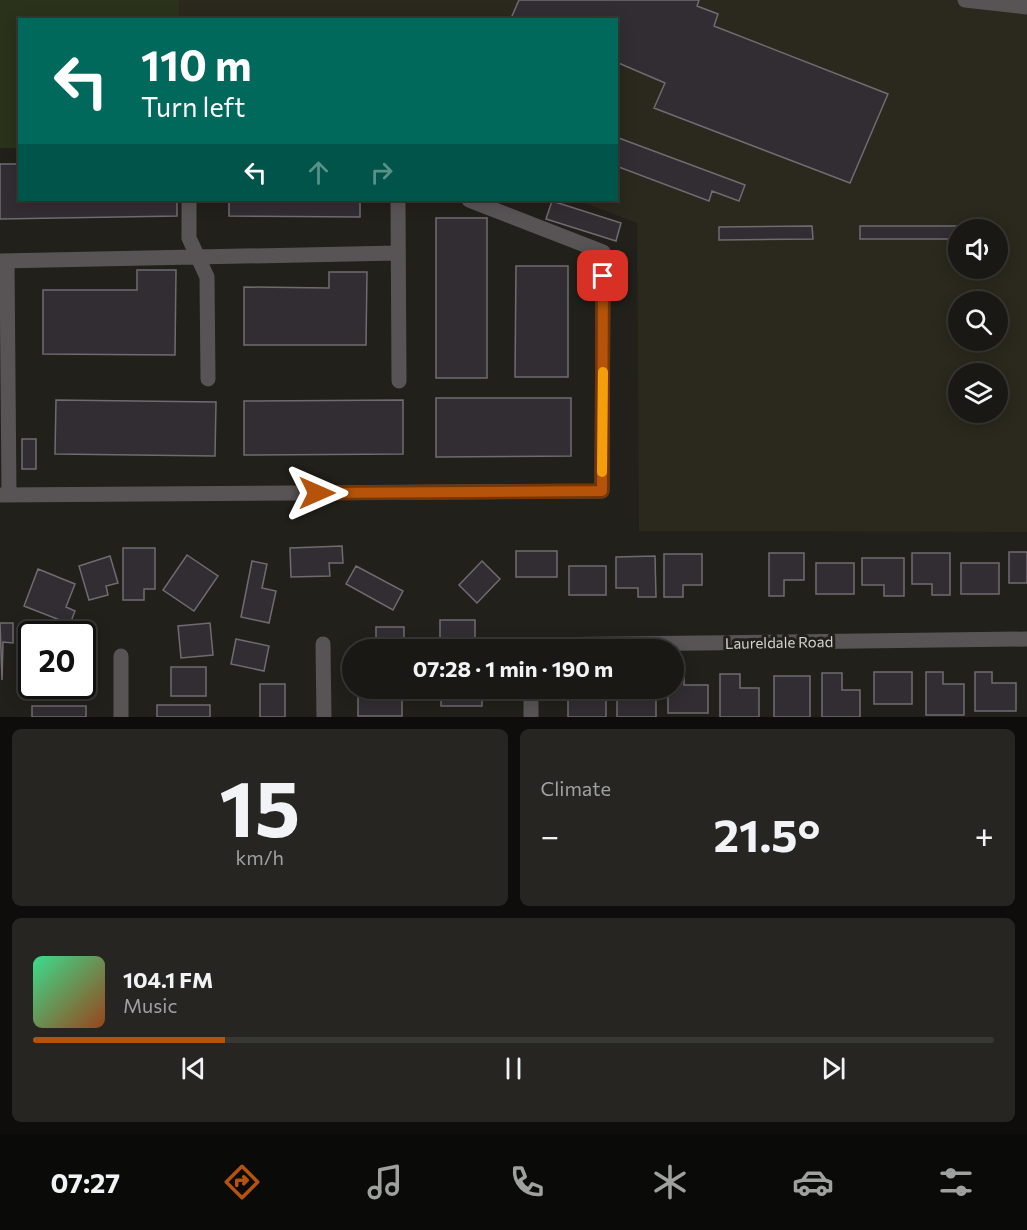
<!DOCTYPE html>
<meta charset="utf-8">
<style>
:root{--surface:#191814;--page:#262522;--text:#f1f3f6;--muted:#9fa0a0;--line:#373734;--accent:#b45309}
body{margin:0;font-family:Commissioner,sans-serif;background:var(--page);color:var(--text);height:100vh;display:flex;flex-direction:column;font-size:22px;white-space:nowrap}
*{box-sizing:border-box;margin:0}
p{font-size:20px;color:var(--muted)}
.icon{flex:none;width:33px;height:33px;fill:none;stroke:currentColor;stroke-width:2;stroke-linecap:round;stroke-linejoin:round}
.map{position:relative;height:717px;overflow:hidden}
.side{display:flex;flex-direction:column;gap:12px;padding:12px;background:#0e0d0b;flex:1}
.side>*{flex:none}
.top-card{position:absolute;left:18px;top:18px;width:600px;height:183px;border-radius:0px;box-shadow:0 3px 15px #0003,0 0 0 2px var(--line);background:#00695c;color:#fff;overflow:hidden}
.tools{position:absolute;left:948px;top:219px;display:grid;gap:12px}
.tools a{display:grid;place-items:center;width:60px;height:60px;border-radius:50%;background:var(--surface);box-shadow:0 3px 15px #0003,0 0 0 2px var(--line);font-size:30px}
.speed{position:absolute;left:18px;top:621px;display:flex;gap:12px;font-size:30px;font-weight:700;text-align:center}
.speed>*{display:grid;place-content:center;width:78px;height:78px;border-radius:50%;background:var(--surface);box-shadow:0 3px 15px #0003,0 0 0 2px var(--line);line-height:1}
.speed .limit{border:3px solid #111;border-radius:9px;background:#fff;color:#111}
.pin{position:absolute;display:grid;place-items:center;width:51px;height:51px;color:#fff;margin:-26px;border-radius:12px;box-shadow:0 3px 9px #0006}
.me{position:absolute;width:66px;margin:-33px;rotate:90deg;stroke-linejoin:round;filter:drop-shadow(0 0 4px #0008)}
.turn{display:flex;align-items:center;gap:21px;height:126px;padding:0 24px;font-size:27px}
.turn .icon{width:78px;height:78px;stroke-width:2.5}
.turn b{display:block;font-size:42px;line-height:51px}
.lanes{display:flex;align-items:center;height:57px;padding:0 24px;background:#0003;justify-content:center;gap:30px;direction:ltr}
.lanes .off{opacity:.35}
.big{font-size:45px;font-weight:700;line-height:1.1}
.side .tile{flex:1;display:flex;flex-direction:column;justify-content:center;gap:9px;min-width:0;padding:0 21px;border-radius:9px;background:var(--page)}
.side .dial{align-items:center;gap:0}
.dial b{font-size:78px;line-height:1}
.song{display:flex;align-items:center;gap:18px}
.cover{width:72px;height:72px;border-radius:9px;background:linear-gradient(135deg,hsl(150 70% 55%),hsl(20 70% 35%))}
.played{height:6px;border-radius:3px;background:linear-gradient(90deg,var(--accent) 20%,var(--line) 20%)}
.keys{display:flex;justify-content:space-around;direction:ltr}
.heat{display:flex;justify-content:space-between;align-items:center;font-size:33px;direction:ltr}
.side .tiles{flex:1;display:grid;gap:12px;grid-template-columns:1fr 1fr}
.tile:last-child{grid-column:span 2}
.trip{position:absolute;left:342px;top:639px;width:342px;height:60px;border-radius:30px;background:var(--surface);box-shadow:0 3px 15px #0003,0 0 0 2px var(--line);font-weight:700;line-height:60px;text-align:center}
.dock{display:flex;height:96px;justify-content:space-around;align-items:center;background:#0a0a08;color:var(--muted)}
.dock .icon{width:42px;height:42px}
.dock .active{color:var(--accent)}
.dock b{font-size:27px;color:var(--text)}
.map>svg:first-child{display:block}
</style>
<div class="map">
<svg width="1027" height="717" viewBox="0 0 1027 717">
<rect width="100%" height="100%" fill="#21201a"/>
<path fill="#2b281d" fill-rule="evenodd" d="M179 0H1027V532L639 531 637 223 576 200H616V20H179ZM958 230H998V268H958ZM958 302H998V340H958ZM958 374H998V412H958Z"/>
<path fill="#2a321b" d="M0 0H179V19L20 20 19 148H0Z"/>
<path fill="#322d32" stroke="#716b71" stroke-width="1.5" d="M519 0H699L697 6 718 14 714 26 888 94 850 183 654 108 665 83 616 62V20H519L512 16Z
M616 137 745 185 739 201 712 191 709 201 616 166Z
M0 164H20V200H177V216L0 219Z
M229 200H360V217L229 216Z
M552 201 621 223 616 241 546 219Z
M436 218H487V378H436Z
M812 226 813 239 719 240V227Z
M860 226H957V239H860Z
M516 266H568V377H515Z
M137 270H176L175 355 43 354V290H137Z
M329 272H367L366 345H244V287L329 288Z
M436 398H571V456L436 457Z
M56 400 216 402 215 456 55 454Z
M403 400V454L244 455V401Z
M22 439H36V469H22Z
M342 546 343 563H329L330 576 291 577 290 548Z
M123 548H155V589H144V600H123Z
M516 551H557V577H516Z
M1009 552H1027V583H1009Z
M769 553H804V580H784V596H769Z
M912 553H950V595H932V584H912Z
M664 554H702V585H683V597H664Z
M187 555 218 576 194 611 163 590Z
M110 556 118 583 106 586 108 595 89 600 79 566Z
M655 556 656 597H638V588H616V557Z
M862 558H904V596H884V585H862Z
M252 561 267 564 262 588 276 591 269 623 241 617Z
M482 561 500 579 477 603 459 585Z
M816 563H854V594H816Z
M961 563H999V594H961Z
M356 566 403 591 393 610 346 584Z
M569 566H606V595H569Z
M38 569 75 584 66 607 75 611 70 624 24 606Z
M440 620H475V639H464V650H440Z
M0 623H13V643L3 642 2 680Z
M210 623 213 655 181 658 178 626Z
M31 627H57V634H32V660Z
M376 627H404V650H376Z
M236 639 269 646 264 671 231 664Z
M31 667 32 686H81V698H31Z
M171 667H206V696H171Z
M874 672H912V704H874Z
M926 672H943V684H964V715H926Z
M975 672H992V683H1016V711H975Z
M822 673H842V690H860V717H822Z
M674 674H684V685H708V713H668V688H674Z
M720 674H740V688H759V717H720Z
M774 676H810V717H774Z
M260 684H285V717H260Z
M358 688H402V716H358Z
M441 688H482V706H441Z
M606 688V717H568V689Z
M617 688H656V717H617Z
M157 705H210V717H157Z
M32 706H86V717H32Z"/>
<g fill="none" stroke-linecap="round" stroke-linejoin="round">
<path stroke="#585455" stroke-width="15" d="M965 0 1027 7
M189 200V238L207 277 208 379
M398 200 399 381
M0 261 398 253
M7 261 9 495
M0 495 602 491 603 252 469 200
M323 644 324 717
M531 650V645L1027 639
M531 688V717
M121 717V656"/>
</g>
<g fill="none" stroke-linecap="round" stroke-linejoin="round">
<defs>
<path id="route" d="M317 493 602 491 603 276"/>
</defs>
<use href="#route" stroke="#753606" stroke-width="15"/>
<use href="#route" stroke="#b45309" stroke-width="10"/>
<path stroke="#f59e0b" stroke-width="10" d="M602 472 603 372"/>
</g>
<g text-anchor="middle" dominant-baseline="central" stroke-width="6" stroke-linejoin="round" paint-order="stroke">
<g font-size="15" fill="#d5d4d0" stroke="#21201a">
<text transform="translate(779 642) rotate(-1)">Laureldale Road</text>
</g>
</g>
</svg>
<div class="tools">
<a><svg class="icon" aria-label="sound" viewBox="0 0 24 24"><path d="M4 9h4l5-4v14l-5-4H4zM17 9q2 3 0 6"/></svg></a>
<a><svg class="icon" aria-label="search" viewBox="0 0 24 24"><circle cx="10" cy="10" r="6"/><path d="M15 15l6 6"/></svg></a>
<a><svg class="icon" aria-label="layers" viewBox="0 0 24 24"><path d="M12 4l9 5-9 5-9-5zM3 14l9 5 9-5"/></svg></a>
</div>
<div class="speed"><div class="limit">20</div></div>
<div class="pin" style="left:603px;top:276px;background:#d93025"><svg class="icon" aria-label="arrive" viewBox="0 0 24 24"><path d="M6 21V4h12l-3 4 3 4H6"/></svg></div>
<svg class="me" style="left:317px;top:493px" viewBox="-20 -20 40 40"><path d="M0-17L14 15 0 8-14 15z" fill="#b45309" stroke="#fff" stroke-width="4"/></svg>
<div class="trip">07:28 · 1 min · 190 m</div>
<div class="top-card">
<div class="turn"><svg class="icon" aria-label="left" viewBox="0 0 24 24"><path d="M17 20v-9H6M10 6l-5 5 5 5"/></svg><div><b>110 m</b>Turn left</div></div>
<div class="lanes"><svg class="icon" aria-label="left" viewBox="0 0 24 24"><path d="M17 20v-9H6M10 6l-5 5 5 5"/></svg><svg class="icon off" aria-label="ahead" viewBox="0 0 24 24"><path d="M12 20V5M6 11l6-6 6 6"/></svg><svg class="icon off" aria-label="right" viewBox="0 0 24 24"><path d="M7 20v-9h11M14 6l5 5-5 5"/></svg></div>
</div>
</div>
<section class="side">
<div class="tiles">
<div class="tile dial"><b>15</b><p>km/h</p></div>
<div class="tile"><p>Climate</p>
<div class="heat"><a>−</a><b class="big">21.5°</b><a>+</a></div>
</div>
<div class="tile">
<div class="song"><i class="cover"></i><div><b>104.1 FM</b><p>Music</p></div></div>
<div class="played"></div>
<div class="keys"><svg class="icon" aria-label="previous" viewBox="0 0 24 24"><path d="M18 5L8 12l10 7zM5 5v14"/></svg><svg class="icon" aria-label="pause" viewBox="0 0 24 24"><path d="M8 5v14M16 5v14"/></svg><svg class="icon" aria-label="next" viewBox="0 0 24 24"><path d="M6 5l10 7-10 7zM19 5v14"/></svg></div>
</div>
</div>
</section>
<nav class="dock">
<b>07:27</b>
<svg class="icon active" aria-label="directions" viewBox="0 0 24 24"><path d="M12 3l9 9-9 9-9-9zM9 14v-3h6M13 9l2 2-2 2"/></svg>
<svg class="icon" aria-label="music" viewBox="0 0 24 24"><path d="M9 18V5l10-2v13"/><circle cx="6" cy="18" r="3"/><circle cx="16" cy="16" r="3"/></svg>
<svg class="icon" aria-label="phone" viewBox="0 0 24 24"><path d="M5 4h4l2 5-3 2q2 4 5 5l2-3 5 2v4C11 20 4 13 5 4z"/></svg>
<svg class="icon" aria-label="climate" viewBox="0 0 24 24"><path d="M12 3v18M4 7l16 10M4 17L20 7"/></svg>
<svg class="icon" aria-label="car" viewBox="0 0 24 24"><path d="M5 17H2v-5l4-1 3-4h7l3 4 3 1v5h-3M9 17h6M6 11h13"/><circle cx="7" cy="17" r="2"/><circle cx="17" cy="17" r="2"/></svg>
<svg class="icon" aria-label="filters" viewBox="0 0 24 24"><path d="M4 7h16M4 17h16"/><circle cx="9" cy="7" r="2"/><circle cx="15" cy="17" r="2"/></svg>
</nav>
